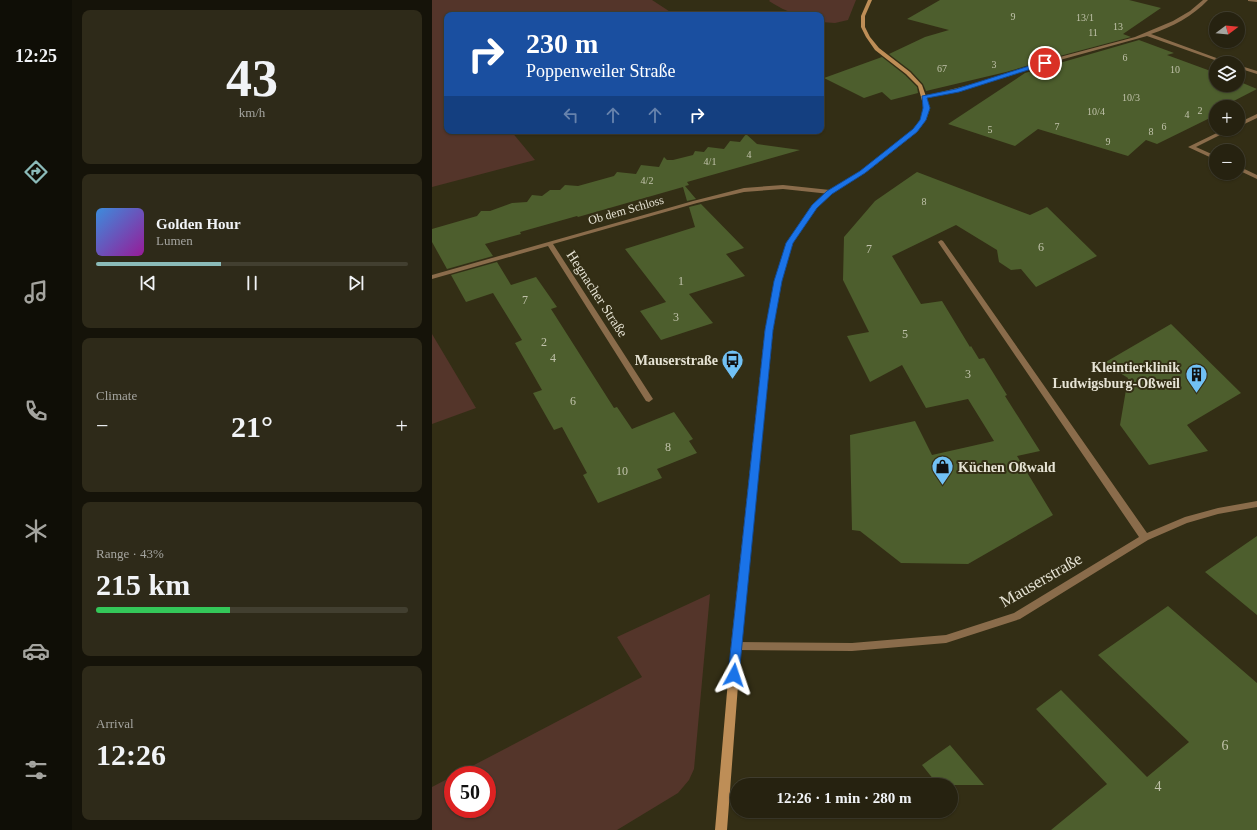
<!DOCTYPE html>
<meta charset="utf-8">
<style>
:root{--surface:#262210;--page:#2e2a19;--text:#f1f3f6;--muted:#a4a49f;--line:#423f30;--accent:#8bbbb9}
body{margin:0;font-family:"Times New Roman",serif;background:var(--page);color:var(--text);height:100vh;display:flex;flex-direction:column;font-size:15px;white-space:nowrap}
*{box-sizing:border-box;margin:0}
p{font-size:13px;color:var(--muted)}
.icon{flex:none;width:22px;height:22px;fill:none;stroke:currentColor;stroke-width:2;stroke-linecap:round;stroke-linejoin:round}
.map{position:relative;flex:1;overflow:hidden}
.details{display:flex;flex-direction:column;gap:10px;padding:10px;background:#151309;width:360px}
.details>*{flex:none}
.hud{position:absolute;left:12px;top:12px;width:380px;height:122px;border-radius:8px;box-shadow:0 1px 3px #0004,0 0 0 1px var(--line);background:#1a4fa0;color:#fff;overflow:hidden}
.needle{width:26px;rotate:74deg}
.tools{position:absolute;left:777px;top:12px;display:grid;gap:8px}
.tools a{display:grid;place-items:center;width:36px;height:36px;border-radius:50%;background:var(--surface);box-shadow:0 1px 3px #0004,0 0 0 1px var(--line);font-size:20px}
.speed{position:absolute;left:12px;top:766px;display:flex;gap:8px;font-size:20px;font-weight:700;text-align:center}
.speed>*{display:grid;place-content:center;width:52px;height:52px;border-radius:50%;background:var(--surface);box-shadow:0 1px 3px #0004,0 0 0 1px var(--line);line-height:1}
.speed .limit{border:6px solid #d22;background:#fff;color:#111}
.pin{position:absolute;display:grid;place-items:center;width:34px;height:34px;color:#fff;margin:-17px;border:2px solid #fff;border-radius:50%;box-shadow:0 1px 4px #0007}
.me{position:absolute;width:44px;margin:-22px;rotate:5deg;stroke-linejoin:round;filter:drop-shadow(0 0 3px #0008)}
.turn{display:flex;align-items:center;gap:14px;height:84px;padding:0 16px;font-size:18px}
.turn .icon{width:52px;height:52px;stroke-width:2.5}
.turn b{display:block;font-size:28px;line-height:34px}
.lanes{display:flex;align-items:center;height:38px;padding:0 16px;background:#0003;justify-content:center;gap:20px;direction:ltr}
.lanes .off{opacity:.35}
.big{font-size:30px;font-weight:800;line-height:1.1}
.details .tile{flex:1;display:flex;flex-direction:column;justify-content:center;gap:6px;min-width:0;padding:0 14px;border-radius:8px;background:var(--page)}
.details .dial{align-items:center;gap:0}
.dial b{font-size:52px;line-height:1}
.song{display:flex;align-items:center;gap:12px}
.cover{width:48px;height:48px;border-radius:6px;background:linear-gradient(135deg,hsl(210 70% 55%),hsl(300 70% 35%))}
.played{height:4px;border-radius:2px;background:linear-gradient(90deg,var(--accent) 40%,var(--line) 40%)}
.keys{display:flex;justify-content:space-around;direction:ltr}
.heat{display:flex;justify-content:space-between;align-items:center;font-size:22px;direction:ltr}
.charge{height:6px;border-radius:3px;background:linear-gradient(90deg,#34c759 43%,var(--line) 0)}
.trip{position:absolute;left:298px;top:778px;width:228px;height:40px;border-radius:20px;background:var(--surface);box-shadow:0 1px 3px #0004,0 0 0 1px var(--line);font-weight:800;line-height:40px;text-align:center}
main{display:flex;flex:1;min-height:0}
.tab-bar{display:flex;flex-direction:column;width:72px;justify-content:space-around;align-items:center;background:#0f0e06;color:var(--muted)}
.tab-bar .icon{width:28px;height:28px}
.tab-bar .on{color:var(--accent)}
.tab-bar b{font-size:18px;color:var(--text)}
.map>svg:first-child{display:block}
</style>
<main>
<nav class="tab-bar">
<b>12:25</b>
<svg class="icon on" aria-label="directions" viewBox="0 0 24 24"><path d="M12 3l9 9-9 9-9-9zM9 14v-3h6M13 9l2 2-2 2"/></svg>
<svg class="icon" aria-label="music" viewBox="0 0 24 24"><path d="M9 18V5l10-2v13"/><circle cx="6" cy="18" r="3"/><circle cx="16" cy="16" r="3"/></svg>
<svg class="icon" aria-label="phone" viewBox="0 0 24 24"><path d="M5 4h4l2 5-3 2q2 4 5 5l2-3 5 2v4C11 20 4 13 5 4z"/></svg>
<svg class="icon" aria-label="climate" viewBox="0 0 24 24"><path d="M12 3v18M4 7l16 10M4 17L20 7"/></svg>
<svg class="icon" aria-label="car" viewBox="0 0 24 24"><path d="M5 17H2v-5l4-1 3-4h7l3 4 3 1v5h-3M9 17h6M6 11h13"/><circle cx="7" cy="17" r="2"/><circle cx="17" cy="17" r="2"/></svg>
<svg class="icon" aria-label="filters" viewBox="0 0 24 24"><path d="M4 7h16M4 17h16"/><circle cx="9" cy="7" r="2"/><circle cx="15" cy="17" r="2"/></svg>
</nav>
<section class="details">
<div class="tile dial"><b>43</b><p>km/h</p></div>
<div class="tile">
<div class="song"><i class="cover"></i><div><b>Golden Hour</b><p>Lumen</p></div></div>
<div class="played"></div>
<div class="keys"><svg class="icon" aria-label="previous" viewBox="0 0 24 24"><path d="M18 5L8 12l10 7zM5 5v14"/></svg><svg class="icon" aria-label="pause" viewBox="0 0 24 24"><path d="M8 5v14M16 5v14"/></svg><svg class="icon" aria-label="next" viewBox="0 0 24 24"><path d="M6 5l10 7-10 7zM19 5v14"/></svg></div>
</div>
<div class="tile"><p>Climate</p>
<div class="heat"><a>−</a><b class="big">21°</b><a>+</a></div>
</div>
<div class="tile"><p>Range · 43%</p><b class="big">215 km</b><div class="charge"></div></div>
<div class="tile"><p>Arrival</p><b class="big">12:26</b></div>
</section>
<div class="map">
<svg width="825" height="830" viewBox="0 0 825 830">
<rect width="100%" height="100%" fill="#332e15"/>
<path fill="#54352a" d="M0 0H220L243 15H15V131H79L103 160 0 187Z
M338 0H424L416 20 403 23 389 22V15C366 15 357 14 337 1Z
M0 334 44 408 0 424Z
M278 594 262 769 257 780 246 793 185 830H0V787L21 776V809H55V775H23L210 677 185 637Z"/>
<path fill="#4d5e2d" d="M508 0H697L729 8 691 34 699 37 624 57 574 72 494 91 491 84 479 71 457 54 493 37 517 30 475 19Z
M707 40 742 53 735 55 784 73V85H806V81L825 89 790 107H784V110L782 111 784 112V115L725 144 714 140 696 156 606 129 583 146 516 124 593 73Z
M450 57 473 75 485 87 486 93 459 100 450 92 432 98 392 78Z
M314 134 325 144 368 150 255 182 257 185 253 186 264 199 255 201 251 187 146 217 145 216 88 232 89 234 53 244 61 256 15 269 0 242V229L45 216 49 211H58L80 203 95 202 100 195 110 196 118 190H128L133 185 146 186 182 176 185 172 204 174 209 165 227 167 232 157 235 160H241L261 155 263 151 272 152 276 147 292 149 298 141 308 142Z
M485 172 598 215 615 207 665 256 604 287 589 269 579 270 567 262 565 250 524 225 460 256 489 304 510 301 538 347 539 346 547 359 552 358 575 395 573 396 608 451 585 456 621 515 536 564 469 563 428 531 420 530 418 435 483 421 500 455 562 441 536 399 494 408 470 365 438 382 415 336 437 332 411 280 412 237 443 201Z
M269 204 312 248 294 254 313 276 257 294 281 323 229 340 208 311 234 302 193 249 263 227 257 207Z
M65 262 79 285 104 277 125 307 119 309 182 408 185 407 200 429 242 412 261 439 257 441 265 453 225 469 230 478 166 503 151 475 155 473 130 427 122 430 101 393 110 390 83 343 90 340 61 293 34 302 19 275Z
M739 324 809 393 755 425 776 451 717 465 688 425 696 378 672 363Z
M825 536V615L773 572Z
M736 606 825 683V830H619L675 784 604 709 629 690 715 777 757 742 666 655Z
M518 745 552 785H506L490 765Z"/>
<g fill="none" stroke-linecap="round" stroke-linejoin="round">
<path fill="#8a6c4b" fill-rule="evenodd" d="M771 0H776C761 16 740 27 719 34L798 63H791L715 36 628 60 545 86 492 99 489 97 541 84 624 58 703 37 741 21 758 11Z
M816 0H825V2L816 1Z
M806 65 825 71V74L806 68Z
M825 114V118L806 127V123Z
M793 129H800L764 147 784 156V160L756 147Z
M806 166 825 175V179L806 170Z
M351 185 398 190 401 192 398 194 351 189 312 192 265 203 121 244 221 399 217 402 214 401 116 246 0 279V275L261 201 312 188Z
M509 240 511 241 715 533 753 517 786 508 825 501V507L786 514 755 523 716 540 588 619 514 643 420 651 304 650 300 649 299 646 300 643 304 642 420 643 514 635 582 613 707 537 506 242Z"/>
<path fill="#be8e57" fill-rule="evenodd" d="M436 0H440L433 16V27L438 37 447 48 478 72 490 85 498 108 494 120 485 132 433 173 400 193 384 208 361 243 349 281 341 330 309 646 295 830H283L299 646 333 330 343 281 355 243 380 206 396 191 429 171 481 130 488 120 492 108 486 86 474 74 443 50 434 37 429 27V16Z"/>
</g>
<path fill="#1a73e8" stroke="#114b97" d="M613 61 616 63 615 64 527 92 495 98 498 108 494 120 485 132 433 173 400 194 385 208 361 243 350 281 341 330 307 675 306 679 302 680 297 679 296 675 333 330 342 281 354 243 380 205 395 191 428 171 481 129 488 120 491 108 490 96 524 89Z"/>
<defs>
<symbol id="bus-pin" viewBox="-11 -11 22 30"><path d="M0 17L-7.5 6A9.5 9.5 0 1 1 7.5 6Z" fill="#71c1f5" stroke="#332e15"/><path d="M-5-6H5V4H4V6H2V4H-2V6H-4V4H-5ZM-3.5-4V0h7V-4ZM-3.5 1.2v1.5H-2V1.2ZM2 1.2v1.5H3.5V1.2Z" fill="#111"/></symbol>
<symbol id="building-pin" viewBox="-11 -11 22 30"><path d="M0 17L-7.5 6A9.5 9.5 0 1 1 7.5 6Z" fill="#71c1f5" stroke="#332e15"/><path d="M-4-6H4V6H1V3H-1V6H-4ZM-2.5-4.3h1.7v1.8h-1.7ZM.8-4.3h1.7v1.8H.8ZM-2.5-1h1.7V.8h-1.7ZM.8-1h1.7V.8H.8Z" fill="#111"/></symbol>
<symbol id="shop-pin" viewBox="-11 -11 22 30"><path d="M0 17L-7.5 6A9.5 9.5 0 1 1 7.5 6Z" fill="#71c1f5" stroke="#332e15"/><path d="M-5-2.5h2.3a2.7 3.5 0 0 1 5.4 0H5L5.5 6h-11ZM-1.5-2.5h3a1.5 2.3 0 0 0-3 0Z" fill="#111"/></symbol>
</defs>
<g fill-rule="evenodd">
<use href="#bus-pin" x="288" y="348" width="25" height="34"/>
<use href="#building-pin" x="752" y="362" width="25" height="34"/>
<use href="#shop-pin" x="498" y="454" width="25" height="34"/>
</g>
<g text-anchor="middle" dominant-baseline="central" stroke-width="4" stroke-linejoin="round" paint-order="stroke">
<g font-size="10" fill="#c0c2aa">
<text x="581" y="16">9</text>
<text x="653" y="17">13/1</text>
<text x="686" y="26">13</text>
<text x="661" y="32">11</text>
<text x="693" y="57">6</text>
<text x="562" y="64">3</text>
<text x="510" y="68">67</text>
<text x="743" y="69">10</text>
<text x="699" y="97">10/3</text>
<text x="768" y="110">2</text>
<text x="664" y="111">10/4</text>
<text x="755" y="114">4</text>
<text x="625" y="126">7</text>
<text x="732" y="126">6</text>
<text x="558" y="129">5</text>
<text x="719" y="131">8</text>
<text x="676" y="141">9</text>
<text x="317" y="154">4</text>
<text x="278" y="161">4/1</text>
<text x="215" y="180">4/2</text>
<text x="492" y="201">8</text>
</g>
<g font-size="12" fill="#e6e3d4" stroke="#332e15">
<text transform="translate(194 210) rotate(-16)">Ob dem Schloss</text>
</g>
<g font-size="12" fill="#c0c2aa">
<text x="609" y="247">6</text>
<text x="437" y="249">7</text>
<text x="249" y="281">1</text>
<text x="93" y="300">7</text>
<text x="244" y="317">3</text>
<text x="473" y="334">5</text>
<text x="112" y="342">2</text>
<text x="121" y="358">4</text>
<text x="536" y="374">3</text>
<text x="141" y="401">6</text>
<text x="236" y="447">8</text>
<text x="190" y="471">10</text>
</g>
<g font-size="14" fill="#e6e3d4" stroke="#332e15">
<text transform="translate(165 294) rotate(57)">Hegnacher Straße</text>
</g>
<g font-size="14" font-weight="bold" fill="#e6e3d4" stroke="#332e15" text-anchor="end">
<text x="286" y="360">Mauserstraße</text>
<text x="748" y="367">Kleintierklinik<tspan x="748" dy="16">Ludwigsburg-Oßweil</tspan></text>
<text x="526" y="467" text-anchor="start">Küchen Oßwald</text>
</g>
<g font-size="14" fill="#c0c2aa">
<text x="793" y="745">6</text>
<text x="726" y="786">4</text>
</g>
<g font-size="17" fill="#e6e3d4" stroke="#332e15">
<text transform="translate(609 580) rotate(-30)">Mauserstraße</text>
</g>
</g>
</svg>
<div class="tools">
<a><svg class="needle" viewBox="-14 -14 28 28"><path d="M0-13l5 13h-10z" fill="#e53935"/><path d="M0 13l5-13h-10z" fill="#a4a49f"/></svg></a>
<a><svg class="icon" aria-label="layers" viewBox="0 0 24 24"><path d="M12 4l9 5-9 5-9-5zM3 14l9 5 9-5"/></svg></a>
<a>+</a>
<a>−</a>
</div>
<div class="speed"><div class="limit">50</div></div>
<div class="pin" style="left:613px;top:63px;background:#d93025"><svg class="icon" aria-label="arrive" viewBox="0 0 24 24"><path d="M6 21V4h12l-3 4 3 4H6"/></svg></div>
<svg class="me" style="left:302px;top:675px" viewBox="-20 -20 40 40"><path d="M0-17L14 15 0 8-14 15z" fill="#1a73e8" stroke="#fff" stroke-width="4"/></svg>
<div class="trip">12:26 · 1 min · 280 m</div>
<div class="hud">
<div class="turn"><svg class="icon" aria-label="right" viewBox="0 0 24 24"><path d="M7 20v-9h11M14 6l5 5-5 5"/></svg><div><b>230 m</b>Poppenweiler Straße</div></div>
<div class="lanes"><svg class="icon off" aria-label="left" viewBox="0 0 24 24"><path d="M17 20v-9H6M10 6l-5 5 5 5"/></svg><svg class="icon off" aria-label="ahead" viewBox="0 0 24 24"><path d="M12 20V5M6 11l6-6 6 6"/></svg><svg class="icon off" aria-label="ahead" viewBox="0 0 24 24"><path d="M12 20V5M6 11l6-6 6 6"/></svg><svg class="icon" aria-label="right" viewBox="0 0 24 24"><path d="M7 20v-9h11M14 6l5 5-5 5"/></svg></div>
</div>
</div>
</main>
